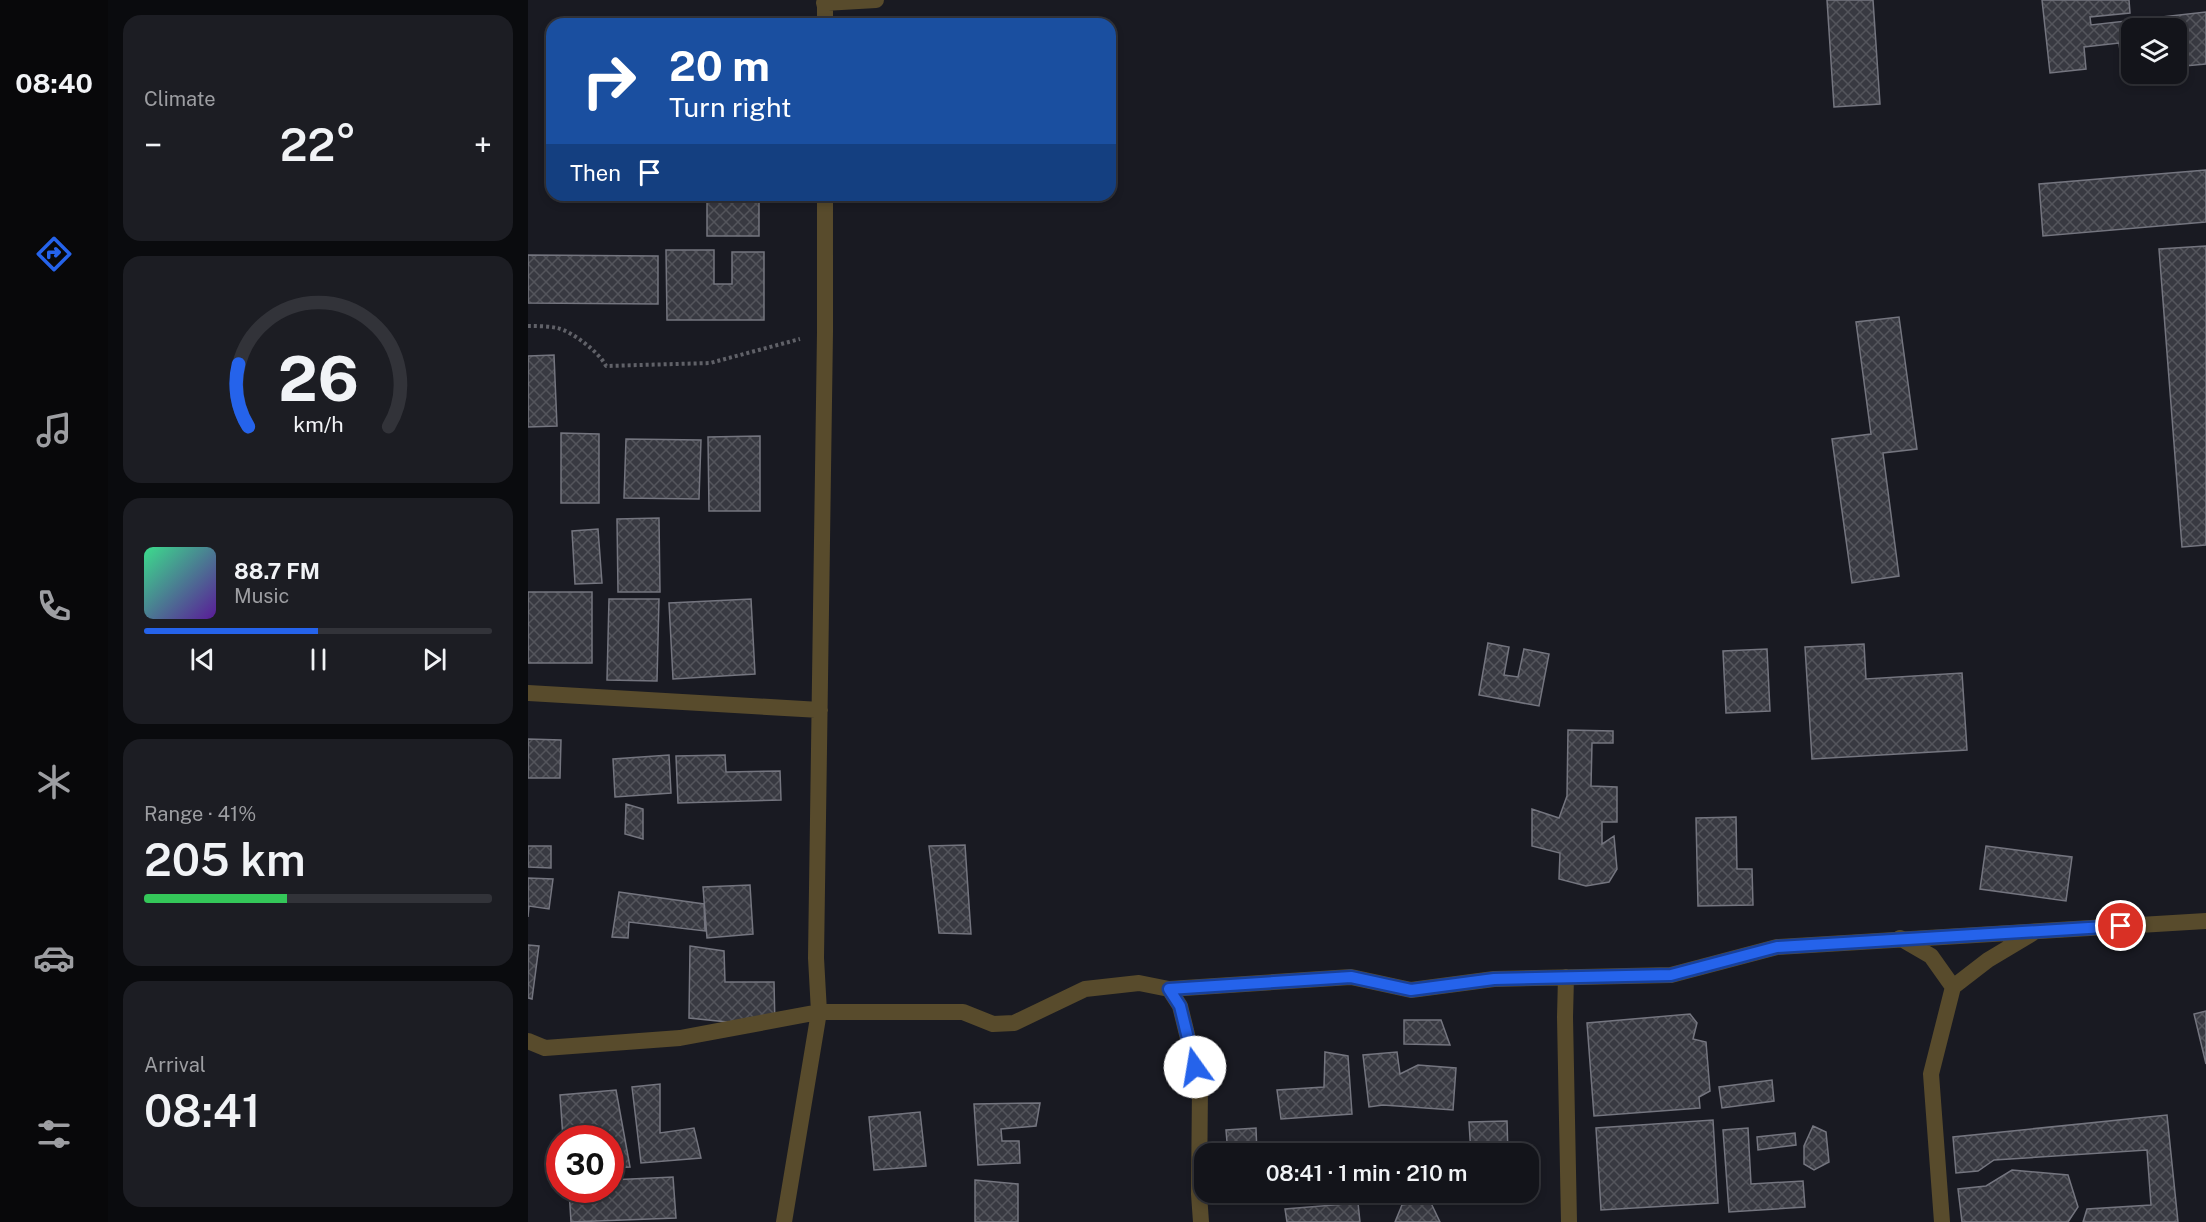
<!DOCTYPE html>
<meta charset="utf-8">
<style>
:root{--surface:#13141a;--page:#1c1d23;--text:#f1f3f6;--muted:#9d9ea2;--line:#323339;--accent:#2563eb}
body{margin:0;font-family:"Public Sans",sans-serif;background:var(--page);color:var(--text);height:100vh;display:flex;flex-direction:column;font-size:22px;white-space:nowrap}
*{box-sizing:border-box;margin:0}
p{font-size:20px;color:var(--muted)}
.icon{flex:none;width:33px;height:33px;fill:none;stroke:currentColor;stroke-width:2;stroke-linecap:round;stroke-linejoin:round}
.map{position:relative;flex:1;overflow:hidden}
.drawer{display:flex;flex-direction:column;gap:15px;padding:15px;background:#0a0b0e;width:420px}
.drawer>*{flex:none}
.top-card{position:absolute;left:18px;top:18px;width:570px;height:183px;border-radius:18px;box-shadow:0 3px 9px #0003,0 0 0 2px var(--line);background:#1a4fa0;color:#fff;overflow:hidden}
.controls{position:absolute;left:1593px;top:18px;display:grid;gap:12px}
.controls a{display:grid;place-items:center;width:66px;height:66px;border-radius:12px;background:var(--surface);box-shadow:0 3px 9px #0003,0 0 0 2px var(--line);font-size:30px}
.speed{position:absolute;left:18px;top:1125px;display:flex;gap:12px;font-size:30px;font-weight:700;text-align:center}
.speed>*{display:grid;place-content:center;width:78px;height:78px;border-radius:50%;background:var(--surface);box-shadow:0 3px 9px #0003,0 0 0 2px var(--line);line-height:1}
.speed .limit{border:9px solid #d22;background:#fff;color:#111}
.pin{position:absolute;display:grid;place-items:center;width:51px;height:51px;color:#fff;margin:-26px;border:3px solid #fff;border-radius:50%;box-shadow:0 2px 6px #0007}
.me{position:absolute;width:66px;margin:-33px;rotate:347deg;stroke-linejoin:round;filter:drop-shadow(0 0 4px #0008)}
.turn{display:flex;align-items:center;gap:21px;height:126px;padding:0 24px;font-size:27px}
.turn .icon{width:78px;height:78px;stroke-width:2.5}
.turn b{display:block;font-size:42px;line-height:51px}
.then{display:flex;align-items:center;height:57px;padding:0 24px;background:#0003;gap:12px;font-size:22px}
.big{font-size:45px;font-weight:600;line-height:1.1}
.drawer .card{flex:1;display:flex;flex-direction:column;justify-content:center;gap:9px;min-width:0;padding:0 21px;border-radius:18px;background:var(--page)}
.drawer .dial{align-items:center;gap:0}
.dial svg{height:156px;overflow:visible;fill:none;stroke:var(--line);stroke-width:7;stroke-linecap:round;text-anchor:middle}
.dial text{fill:var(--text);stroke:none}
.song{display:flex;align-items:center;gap:18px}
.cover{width:72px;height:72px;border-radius:9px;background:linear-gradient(135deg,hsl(150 70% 55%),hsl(270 70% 35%))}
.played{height:6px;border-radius:3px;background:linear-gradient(90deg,var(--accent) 50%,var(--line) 50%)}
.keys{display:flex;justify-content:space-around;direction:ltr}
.heat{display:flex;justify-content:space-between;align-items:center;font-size:33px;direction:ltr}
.charge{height:9px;border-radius:4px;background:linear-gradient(90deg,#34c759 41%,var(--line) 0)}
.trip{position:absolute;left:666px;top:1143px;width:345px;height:60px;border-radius:18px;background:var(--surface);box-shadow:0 3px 9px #0003,0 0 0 2px var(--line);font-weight:600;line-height:60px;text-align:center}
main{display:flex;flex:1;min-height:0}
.tabs{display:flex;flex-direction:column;width:108px;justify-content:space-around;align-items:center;background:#08080a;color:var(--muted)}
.tabs .icon{width:42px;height:42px}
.tabs .active{color:var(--accent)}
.tabs b{font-size:27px;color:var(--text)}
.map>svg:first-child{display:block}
</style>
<main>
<nav class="tabs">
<b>08:40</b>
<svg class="icon active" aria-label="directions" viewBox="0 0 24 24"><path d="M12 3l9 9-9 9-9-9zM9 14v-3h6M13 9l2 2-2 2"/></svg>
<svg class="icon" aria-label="music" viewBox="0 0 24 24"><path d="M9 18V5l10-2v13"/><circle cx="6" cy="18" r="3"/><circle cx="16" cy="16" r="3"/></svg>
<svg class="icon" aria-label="phone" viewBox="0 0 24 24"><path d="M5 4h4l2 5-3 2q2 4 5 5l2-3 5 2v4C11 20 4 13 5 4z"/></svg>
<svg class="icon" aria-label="climate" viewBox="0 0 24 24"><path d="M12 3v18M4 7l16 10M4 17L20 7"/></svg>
<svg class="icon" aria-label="car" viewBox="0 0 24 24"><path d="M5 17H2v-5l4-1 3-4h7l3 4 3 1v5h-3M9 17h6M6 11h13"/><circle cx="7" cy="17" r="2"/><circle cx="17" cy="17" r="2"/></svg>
<svg class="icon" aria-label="filters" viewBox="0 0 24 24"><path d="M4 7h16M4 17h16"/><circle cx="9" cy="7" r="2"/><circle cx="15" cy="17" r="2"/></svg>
</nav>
<section class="drawer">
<div class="card"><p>Climate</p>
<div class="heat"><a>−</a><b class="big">22°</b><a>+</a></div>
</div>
<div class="card dial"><svg viewBox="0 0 100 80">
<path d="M14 69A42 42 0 1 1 86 69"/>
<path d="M14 69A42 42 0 0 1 9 37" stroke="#2563eb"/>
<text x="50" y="56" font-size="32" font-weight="700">26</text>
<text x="50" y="72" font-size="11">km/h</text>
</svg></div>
<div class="card">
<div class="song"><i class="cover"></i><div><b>88.7 FM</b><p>Music</p></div></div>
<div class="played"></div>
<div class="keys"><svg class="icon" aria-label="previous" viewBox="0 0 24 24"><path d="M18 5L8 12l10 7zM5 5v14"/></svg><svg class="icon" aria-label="pause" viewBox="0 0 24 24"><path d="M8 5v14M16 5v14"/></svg><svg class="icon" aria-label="next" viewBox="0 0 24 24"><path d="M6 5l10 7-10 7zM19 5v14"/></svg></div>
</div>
<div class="card"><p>Range · 41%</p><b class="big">205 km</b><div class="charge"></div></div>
<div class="card"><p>Arrival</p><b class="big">08:41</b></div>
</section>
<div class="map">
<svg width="1678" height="1222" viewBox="0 0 1678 1222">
<defs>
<pattern id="building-cross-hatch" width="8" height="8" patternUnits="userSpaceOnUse" patternTransform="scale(1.5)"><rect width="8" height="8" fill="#383941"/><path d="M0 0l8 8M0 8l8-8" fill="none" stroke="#54555c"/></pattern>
</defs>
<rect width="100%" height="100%" fill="#191a22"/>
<path fill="url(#building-cross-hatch)" stroke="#74757f" stroke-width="1.5" d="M1299 0H1345L1352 104 1306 107Z
M1514 0H1601L1602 13 1562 17 1563 25 1678 12V64L1657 66 1654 40 1648 41V28H1604V66L1594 67 1591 43 1556 47 1558 69 1522 73Z
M1678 170V222L1515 236 1511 184Z
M179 195H231V236H179Z
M1678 246V545L1654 547 1631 249Z
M138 250H186V284H204V252H236V320H139Z
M0 255 130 256V304L0 303Z
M1371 317 1389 449 1355 453 1371 576 1324 583 1304 439 1343 434 1328 322Z
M26 355 29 426 0 427V356Z
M33 433 71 434V503H33Z
M232 436V511H181L180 437Z
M98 439 173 440 171 499 96 498Z
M131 518 132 592H90L89 519Z
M70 529 74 583 47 584 44 531Z
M0 592H64V663H0Z
M81 599H131L129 681 79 680Z
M223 599 227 674 145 679 141 603Z
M960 643 981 647 976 675 990 677 996 649 1021 654 1011 706 951 695Z
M1336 644 1338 679 1434 673 1439 750 1284 759 1277 647Z
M1239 649 1242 711 1198 713 1195 651Z
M1040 730 1085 731V743H1064L1063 786 1089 787V822H1074V844L1086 836 1089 869 1081 882 1058 886 1031 879 1032 853 1004 846V809L1031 818 1039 796Z
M0 739 33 740 32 778H0Z
M141 755 143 793 87 797 85 759Z
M197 755 198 772 252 771 253 800 150 803 148 756Z
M98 804 115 809V839L97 834Z
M1208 817 1209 869H1224L1225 905 1170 906 1168 818Z
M437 845 443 934 411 933 401 846Z
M0 846H23V868L0 867Z
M1458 846 1544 857 1538 901 1452 889Z
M0 878 25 879 21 909 1 906 0 917Z
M222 885 225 934 179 938 175 887Z
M91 892 176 904 177 931 101 922 100 938 84 937Z
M0 945 11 946 4 999 0 998Z
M162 946 196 951 197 982H246L247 1027 161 1018Z
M1678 1011V1064L1666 1014Z
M1162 1014 1169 1023 1165 1039 1178 1042 1182 1091 1171 1097 1172 1108 1066 1116 1059 1023Z
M876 1020H913L922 1045 876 1044Z
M797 1052 820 1056 824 1114 753 1119 749 1090 796 1087Z
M869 1052 872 1074 890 1065 928 1068 925 1110 855 1105 841 1107 835 1055Z
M1244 1080 1246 1101 1194 1108 1191 1087Z
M132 1084V1133L166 1128 173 1158 113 1163 104 1087Z
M88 1090 102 1167 82 1168V1138H35L32 1095Z
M512 1103 508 1126 473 1129 474 1141H491L492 1163 450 1165 446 1104Z
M392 1112 398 1166 346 1170 341 1117Z
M1639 1115 1650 1222H1555L1559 1209 1623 1205 1619 1150 1466 1160 1450 1171 1428 1173 1425 1137Z
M1185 1120 1190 1203 1073 1210 1068 1128Z
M979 1121 980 1154H943L941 1122Z
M1285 1126 1298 1132 1301 1162 1286 1170 1276 1164V1146Z
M728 1128 729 1154H700L698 1130Z
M1220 1128 1223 1184 1275 1181 1277 1207 1201 1212 1195 1130Z
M1267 1133 1268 1145 1230 1150 1229 1137Z
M1484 1170 1540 1175 1550 1207 1540 1222H1434L1430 1189 1458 1186Z
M145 1177 148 1218 43 1222 41 1190H82V1180Z
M447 1180 490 1184V1222H447Z
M902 1201 912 1222H867L874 1205Z
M830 1203 832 1222H759L757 1209Z"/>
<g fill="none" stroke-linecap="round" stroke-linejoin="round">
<path stroke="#606168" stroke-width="4" stroke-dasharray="3 3" stroke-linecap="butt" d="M0 326C9 326 20 326 29 328 44 331 72 353 78 366L182 363 272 339"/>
<path stroke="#584b2c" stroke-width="16" d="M296 3 348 0
M297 24V0
M0 693 292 710
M1372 938 1403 956 1425 987
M1038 977 1037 1017 1041 1222
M641 989 652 1006 672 1087 671 1194 673 1222
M0 1041 17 1048 152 1038 291 1012H435L465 1024 486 1023 557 989 611 983 641 989 823 977 883 990 966 979 1143 975 1249 947 1678 921
M256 1222 291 1012 288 958 297 332V195
M1414 1222 1403 1074 1425 987 1460 960 1505 933"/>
</g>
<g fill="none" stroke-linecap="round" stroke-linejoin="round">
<defs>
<path id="route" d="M667 1067 652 1006 641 989 823 977 883 990 966 979 1143 975 1249 947 1593 926"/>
</defs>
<use href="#route" stroke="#184099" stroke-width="15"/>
<use href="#route" stroke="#2563eb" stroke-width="10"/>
</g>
</svg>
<div class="controls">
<a><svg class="icon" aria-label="layers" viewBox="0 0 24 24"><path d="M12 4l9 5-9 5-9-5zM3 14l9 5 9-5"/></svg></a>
</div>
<div class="speed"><div class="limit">30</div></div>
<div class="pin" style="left:1593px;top:926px;background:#d93025"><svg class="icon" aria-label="arrive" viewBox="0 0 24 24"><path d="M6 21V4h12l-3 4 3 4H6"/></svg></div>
<svg class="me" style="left:667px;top:1067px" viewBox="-20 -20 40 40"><circle r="19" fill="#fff"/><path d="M0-13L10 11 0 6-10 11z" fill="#2563eb"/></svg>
<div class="trip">08:41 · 1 min · 210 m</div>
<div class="top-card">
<div class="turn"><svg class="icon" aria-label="right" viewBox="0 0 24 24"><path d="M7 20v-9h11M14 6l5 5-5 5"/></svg><div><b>20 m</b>Turn right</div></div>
<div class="then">Then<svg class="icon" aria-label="arrive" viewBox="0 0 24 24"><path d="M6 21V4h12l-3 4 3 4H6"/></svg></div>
</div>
</div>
</main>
